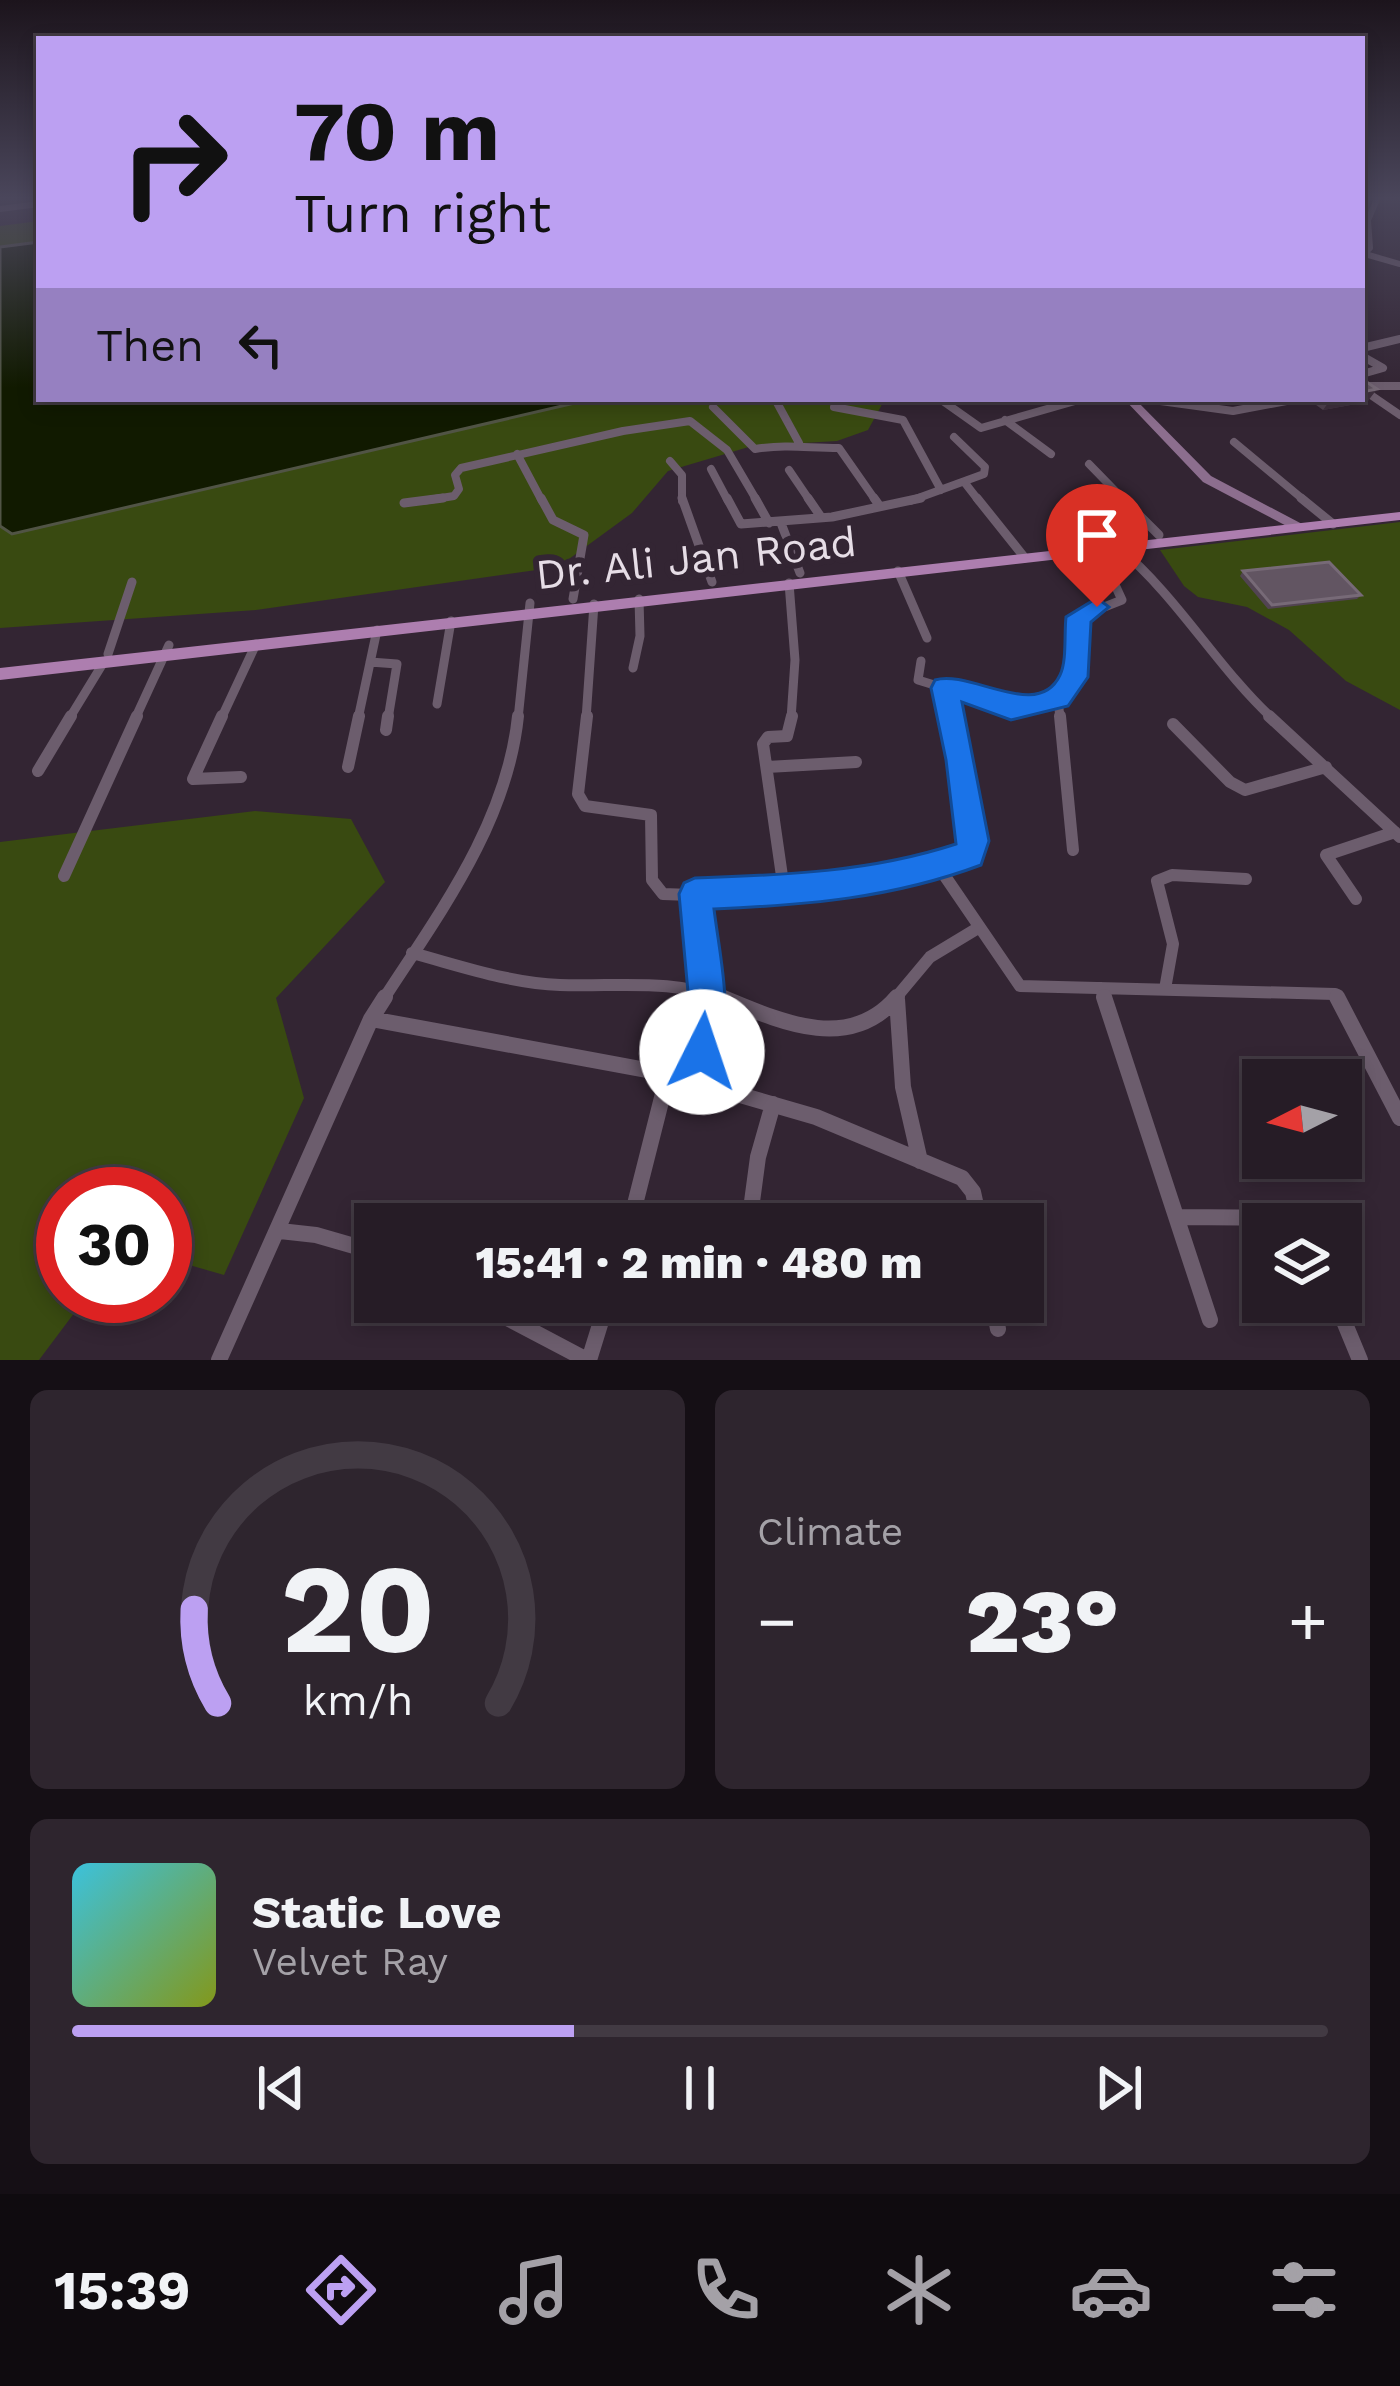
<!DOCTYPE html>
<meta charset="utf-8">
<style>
:root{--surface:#261c26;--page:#2e252e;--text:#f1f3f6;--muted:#a4a1a7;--line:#423a43;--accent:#bca0f2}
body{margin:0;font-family:"Work Sans",sans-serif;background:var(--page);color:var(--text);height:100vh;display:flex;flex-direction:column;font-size:45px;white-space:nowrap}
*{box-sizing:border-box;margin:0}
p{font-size:39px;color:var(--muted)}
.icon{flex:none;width:66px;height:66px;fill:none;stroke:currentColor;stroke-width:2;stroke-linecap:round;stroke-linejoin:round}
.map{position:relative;height:1360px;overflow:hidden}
.sheet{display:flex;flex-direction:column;gap:30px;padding:30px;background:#150f15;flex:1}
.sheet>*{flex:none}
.banner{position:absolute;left:36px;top:36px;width:1329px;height:366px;border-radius:0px;box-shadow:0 6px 18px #0003,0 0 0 3px var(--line);background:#bca0f2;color:#111;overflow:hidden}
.needle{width:78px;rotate:264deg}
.tools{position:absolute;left:1242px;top:1059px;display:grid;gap:24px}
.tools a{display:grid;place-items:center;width:120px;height:120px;border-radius:0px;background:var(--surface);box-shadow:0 6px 18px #0003,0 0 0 3px var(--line);font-size:60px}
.speed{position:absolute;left:36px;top:1167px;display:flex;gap:24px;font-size:60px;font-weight:700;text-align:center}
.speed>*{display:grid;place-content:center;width:156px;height:156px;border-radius:50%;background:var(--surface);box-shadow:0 6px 18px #0003,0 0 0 3px var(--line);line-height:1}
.speed .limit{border:18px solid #d22;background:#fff;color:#111}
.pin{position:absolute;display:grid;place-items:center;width:102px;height:102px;color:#fff;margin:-123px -51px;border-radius:50% 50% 50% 0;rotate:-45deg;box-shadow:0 0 12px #0007}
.pin .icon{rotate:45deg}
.me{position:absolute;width:132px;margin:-66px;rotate:4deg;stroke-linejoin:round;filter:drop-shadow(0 0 9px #0008)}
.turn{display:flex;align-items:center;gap:42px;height:252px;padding:0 60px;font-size:54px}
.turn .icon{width:156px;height:156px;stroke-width:2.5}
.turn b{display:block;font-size:84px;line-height:102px}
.then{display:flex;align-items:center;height:114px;padding:0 60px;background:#0003;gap:24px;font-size:45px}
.big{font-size:90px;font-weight:800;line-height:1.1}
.sheet .card{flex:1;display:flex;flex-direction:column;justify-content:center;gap:18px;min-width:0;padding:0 42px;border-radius:18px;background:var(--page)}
.sheet .dial{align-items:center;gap:0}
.dial svg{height:312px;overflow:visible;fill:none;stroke:var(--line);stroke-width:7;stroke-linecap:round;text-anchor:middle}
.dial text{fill:var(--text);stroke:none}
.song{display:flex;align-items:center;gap:36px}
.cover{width:144px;height:144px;border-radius:18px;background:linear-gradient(135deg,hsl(190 70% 55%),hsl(70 70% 35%))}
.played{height:12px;border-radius:6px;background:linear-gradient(90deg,var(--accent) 40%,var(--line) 40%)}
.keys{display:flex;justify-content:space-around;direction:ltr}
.heat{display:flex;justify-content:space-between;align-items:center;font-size:66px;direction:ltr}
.sheet .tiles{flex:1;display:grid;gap:30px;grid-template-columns:1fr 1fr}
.card:last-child{grid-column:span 2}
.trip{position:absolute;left:354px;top:1203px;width:690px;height:120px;border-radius:0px;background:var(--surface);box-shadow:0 6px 18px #0003,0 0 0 3px var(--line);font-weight:800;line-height:120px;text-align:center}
.tabs{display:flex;height:192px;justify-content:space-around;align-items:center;background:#0f0b0f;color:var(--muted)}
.tabs .icon{width:84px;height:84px}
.tabs .selected{color:var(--accent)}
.tabs b{font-size:54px;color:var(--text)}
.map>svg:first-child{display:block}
</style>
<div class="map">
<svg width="1400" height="1360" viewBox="0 0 1400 1360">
<rect width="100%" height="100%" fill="#332533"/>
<path fill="#394a11" d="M39 221V399H885L868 430 837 441 752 446 668 471 632 513 558 567 256 610 0 628V226Z
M1400 522V710L1346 681 1289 630 1247 607 1198 597 1184 586 1160 550Z
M255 811 351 819 385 882 276 998 304 1098 224 1275 165 1258V1194H63V1296H87L39 1360H0V842Z"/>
<path fill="#111a00" stroke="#515445" stroke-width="3" d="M39 242V399H592L12 534 0 526V247Z"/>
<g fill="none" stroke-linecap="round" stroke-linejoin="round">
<path stroke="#6c5d6d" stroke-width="6" d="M0 209 39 204
M1365 254 1400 264
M1362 256 1370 248 1368 220 1378 197"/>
<path stroke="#6c5d6d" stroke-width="8" d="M1362 348 1400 339
M1362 356 1383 368 1362 374
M1362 386H1400
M1362 389 1400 415
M775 399 799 443
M940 399 981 428 1082 399
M1146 399 1233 411 1297 399
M713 407 755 449C789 444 806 448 839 448L876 501
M834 407 903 420 941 490
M1005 420 1051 454
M1234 442 1305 501
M517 454 542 501
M670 461 682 475V501
M1089 464 1125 501
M711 469 728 501
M789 470 810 501
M965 483 979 501
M422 501 454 496 459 489 455 475 461 468 623 431 690 421 727 450 757 501
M910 501 984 474 985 467 954 437"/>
<path stroke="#6c5d6d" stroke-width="9" d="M541 498 553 520 584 535 573 599
M682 498 712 582
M727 498 741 524 832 517 921 498
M755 498 769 523
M808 498 821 517
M874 498 879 505
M977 498 1025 558
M1122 498 1159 535
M1301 498 1333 524
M404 503 443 498
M781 523 800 573
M1118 547C1178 597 1216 666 1273 719
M898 571 927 638
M789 583 795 660 791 719
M108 654 132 582
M921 661 918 680 944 688 952 719
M370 662 397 664 388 719
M633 668 640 636 639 599
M944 688C979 694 1063 736 1076 673 1080 655 1076 636 1079 617L1122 600 1099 550
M1058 698 1060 719
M437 704 451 621
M69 719 102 665
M135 719 169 645
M221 719 256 644
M358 719 377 630
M518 719 530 603
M586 719 594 604"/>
<path stroke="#6c5d6d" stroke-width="12" d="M222 716 193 779 241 777
M587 716 578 794 585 806 651 815 652 880 663 894C765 899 874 892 970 854L969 797 951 716
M1060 716 1073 850
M1269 716 1400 837
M1173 724 1230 782 1245 790 1326 767
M386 730 388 716
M348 767 359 716
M767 767 856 762
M38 771 71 716
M938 866 1020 986 1335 994 1338 1000
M64 876 137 716
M784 890 763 744 768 737 787 736 792 716
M695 894 705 1000
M1356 899 1326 855 1395 832
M412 953C461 966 509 983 560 985 617 987 673 978 728 1000
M1101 988 1105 1000
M1165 989 1173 944 1157 881 1172 875 1246 879
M383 1000C440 912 507 823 518 716
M894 1000 930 957 978 928"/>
<path stroke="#6c5d6d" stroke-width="16" d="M721 997C779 1021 849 1054 897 997
M1104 997 1210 1320
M1337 997 1400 1118
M897 999 903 1087 920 1161
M371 1019 668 1074 816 1117 962 1178 973 1192 980 1224
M699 1084 706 997
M1177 1217 1289 1218 1299 1224
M630 1224 668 1074
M749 1224 758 1157 773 1104
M280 1231 316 1235 375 1252
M477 1302 587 1360
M993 1302 998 1329
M1336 1302 1360 1360
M219 1360 371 1019 385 997
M589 1360 607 1302"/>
<path fill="#8c6e8e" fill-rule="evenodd" d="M1124 399H1135L1211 476 1304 525V531H1296L1203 482Z"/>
<path fill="#ad7eaf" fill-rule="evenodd" d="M1400 512V520L0 680V668Z"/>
</g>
<path fill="#524452" d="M1377 389 1367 402 1323 410 1312 402 1314 399H1362Z
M1243 571 1361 595 1357 599 1268 609 1240 576Z"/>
<path fill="#3f313f" d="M1377 389 1367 402 1323 410 1331 399H1362V392Z"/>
<path fill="#625562" stroke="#776a77" stroke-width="3" d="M1365 381 1377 389 1362 392V382Z
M1329 562 1361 595 1272 605 1243 571Z"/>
<linearGradient id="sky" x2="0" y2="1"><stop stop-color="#1c141c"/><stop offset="0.51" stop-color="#4a465b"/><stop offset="1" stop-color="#4a465b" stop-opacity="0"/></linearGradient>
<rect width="1400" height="388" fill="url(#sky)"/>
<path fill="#1a73e8" stroke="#114b97" stroke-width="3" d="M1097 598 1109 607 1091 622 1088 677 1068 706 1011 720 962 702 989 841 981 865C893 898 808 905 714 909 720 958 735 1018 716 1065L702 1071 689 1065 683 1052 688 992 679 894 684 883 695 878C785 875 870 872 956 844L946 760 931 688 935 680C970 669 1038 722 1060 675 1067 661 1064 634 1066 617Z"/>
<g text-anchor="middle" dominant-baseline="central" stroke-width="12" stroke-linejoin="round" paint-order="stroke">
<g font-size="42" fill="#e6dde6" stroke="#332533">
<text transform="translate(696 558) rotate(-6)">Dr. Ali Jan Road</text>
</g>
</g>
</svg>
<div class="tools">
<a><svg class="needle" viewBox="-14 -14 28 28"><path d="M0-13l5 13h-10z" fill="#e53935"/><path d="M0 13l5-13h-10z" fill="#a4a1a7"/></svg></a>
<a><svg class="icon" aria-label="layers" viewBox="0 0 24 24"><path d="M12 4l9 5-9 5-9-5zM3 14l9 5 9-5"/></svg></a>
</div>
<div class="speed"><div class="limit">30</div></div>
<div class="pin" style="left:1097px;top:607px;background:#d93025"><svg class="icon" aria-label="arrive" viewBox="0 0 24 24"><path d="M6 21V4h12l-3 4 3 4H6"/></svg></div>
<svg class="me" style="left:702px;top:1052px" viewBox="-20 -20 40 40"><circle r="19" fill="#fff"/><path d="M0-13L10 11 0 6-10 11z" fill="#1a73e8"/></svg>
<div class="trip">15:41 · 2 min · 480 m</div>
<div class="banner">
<div class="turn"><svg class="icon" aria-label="right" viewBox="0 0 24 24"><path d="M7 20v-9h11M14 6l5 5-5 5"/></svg><div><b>70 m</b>Turn right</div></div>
<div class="then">Then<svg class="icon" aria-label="left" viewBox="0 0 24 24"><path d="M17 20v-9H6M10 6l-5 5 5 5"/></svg></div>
</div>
</div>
<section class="sheet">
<div class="tiles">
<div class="card dial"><svg viewBox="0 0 100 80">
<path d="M14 69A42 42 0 1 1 86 69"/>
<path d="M14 69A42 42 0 0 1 8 45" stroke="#bca0f2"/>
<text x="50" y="56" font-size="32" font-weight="700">20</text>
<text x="50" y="72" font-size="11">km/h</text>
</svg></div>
<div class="card"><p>Climate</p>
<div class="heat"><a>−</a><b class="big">23°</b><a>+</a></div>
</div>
<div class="card">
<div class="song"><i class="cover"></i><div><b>Static Love</b><p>Velvet Ray</p></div></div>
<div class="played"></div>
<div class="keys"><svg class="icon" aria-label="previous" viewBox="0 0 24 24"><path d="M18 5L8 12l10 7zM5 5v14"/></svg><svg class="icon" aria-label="pause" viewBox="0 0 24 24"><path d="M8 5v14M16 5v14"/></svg><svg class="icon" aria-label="next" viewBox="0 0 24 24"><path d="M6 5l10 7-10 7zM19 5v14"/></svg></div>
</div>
</div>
</section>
<nav class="tabs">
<b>15:39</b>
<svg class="icon selected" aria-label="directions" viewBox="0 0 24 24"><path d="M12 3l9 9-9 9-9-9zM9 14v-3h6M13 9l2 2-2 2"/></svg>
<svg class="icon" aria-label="music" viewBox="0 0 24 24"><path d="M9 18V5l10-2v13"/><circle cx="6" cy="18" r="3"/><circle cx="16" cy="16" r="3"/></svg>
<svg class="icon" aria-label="phone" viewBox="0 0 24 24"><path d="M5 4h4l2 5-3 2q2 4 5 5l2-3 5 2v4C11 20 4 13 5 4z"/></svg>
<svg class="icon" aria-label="climate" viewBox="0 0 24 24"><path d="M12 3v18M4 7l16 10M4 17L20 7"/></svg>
<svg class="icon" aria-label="car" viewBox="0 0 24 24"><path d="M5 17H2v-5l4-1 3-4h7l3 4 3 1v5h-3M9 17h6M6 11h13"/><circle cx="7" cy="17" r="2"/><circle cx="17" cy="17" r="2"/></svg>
<svg class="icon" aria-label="filters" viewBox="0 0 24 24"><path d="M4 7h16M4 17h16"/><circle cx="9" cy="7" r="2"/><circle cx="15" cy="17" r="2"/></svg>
</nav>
